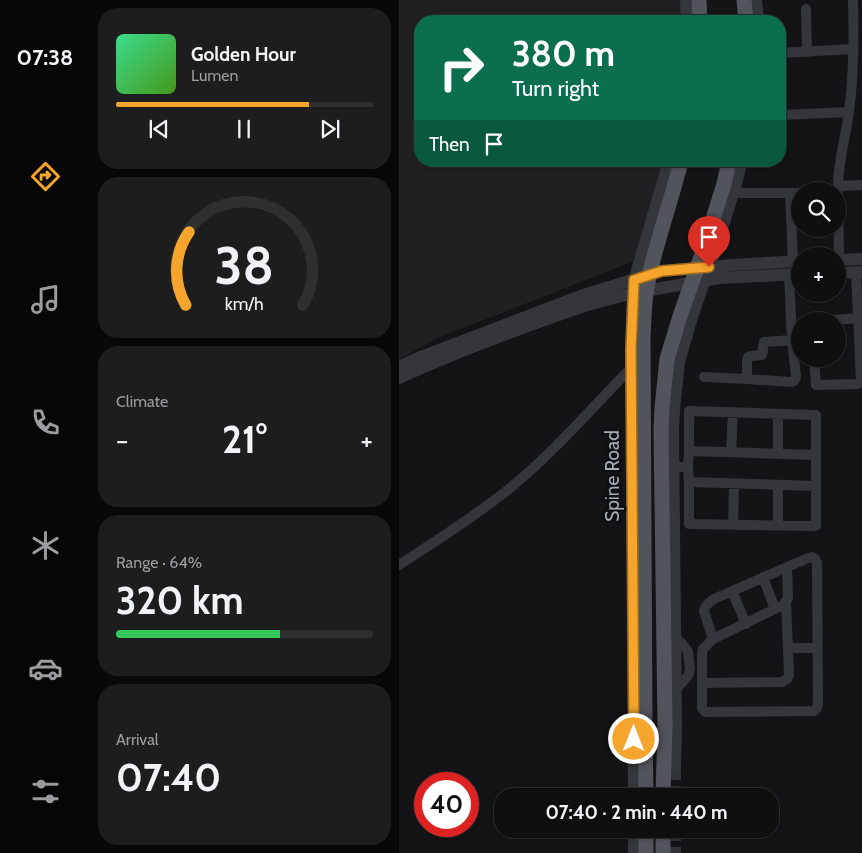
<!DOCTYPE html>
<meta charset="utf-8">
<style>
:root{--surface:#0f0f10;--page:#1d1d1e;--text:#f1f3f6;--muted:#9b9c9f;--line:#2f2f30;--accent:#f6a52c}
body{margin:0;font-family:Cabin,sans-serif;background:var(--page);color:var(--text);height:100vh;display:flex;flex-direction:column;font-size:19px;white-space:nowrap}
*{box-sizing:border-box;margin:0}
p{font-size:16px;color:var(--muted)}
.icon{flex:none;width:28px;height:28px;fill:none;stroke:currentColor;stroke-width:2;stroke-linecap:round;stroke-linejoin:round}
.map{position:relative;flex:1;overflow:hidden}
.details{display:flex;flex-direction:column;gap:8px;padding:8px;background:#080809;width:309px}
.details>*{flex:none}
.banner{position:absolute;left:15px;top:15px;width:372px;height:152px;border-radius:20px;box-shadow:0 1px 4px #0004,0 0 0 1px var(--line);background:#0b6e4f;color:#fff;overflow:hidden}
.buttons{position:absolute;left:392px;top:182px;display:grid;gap:10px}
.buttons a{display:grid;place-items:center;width:55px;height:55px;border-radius:50%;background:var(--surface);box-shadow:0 1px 4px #0004,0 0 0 1px var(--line);font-size:25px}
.speed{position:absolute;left:15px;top:772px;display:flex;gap:10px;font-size:25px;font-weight:700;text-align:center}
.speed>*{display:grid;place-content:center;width:65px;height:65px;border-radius:50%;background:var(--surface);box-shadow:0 1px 4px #0004,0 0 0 1px var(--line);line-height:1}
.speed .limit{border:8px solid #d22;background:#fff;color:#111}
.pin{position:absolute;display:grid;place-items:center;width:42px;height:42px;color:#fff;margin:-51px -21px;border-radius:50% 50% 50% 0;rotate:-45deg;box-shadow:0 0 5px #0007}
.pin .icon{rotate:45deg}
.me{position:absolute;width:55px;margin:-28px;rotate:0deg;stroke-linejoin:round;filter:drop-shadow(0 0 4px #0008)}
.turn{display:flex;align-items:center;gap:18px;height:105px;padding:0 15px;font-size:22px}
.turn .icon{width:65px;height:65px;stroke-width:2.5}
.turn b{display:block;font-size:35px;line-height:42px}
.then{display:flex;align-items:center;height:48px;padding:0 15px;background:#0003;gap:10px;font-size:19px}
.big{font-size:38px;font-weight:700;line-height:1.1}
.details .widget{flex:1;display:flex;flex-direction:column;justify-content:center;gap:8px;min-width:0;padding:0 18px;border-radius:20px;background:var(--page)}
.details .dial{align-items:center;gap:0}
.dial svg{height:130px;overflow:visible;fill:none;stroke:var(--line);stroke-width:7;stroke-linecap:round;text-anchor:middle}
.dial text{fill:var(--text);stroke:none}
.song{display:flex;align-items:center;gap:15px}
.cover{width:60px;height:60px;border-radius:8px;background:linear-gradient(135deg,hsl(150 70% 55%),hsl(100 70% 35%))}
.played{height:5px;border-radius:2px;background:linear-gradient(90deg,var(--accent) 75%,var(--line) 75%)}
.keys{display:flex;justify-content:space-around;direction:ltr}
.heat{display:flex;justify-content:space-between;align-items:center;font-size:28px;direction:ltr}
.charge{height:8px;border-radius:4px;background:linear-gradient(90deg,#34c759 64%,var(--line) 0)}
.trip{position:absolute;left:95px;top:788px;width:285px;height:50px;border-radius:20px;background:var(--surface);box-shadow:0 1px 4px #0004,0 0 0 1px var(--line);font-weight:700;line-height:50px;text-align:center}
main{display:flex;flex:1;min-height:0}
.dock{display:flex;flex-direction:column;width:90px;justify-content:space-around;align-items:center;background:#060606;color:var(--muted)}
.dock .icon{width:35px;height:35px}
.dock .selected{color:var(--accent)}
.dock b{font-size:22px;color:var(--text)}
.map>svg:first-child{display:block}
</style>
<main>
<nav class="dock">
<b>07:38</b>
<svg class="icon selected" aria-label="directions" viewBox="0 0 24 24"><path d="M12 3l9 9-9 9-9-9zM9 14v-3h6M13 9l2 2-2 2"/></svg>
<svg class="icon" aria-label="music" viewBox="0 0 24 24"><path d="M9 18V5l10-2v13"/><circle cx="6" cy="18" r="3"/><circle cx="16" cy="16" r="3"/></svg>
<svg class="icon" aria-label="phone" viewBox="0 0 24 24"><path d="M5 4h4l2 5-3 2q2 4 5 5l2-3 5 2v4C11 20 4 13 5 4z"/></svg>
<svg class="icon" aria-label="climate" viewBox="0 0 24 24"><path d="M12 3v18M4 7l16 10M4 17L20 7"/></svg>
<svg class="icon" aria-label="car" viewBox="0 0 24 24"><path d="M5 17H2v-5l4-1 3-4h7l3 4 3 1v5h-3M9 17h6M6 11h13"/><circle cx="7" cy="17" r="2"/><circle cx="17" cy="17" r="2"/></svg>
<svg class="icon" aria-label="filters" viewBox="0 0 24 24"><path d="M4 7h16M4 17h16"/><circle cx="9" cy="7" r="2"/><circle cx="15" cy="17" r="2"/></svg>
</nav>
<section class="details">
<div class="widget">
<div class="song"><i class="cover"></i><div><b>Golden Hour</b><p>Lumen</p></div></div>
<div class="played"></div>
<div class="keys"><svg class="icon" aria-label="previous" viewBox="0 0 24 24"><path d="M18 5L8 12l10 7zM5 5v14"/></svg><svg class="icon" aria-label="pause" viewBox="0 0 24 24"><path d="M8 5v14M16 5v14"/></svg><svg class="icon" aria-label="next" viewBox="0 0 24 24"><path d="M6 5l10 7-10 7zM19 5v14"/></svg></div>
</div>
<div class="widget dial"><svg viewBox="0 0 100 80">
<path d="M14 69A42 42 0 1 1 86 69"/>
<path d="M14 69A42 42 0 0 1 16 24" stroke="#f6a52c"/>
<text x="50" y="56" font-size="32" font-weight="700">38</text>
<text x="50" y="72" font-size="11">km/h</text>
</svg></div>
<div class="widget"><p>Climate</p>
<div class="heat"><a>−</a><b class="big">21°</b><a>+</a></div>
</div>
<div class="widget"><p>Range · 64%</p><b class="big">320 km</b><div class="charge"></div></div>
<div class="widget"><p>Arrival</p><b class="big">07:40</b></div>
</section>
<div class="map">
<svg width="464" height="853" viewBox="0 0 464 853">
<rect width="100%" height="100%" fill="#141416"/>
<path fill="#202023" d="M0 0H286L288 21H21V161H265L243 258 36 339 0 360Z"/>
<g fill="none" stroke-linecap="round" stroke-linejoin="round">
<path stroke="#313236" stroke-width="12" stroke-dasharray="12 6" stroke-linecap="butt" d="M276 768V796
M276 829V853"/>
<path stroke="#35363b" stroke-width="10" d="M407 9 408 52
M381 53 454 49
M381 115 450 112
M439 186 464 185
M439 191C438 164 447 138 450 111 455 75 455 37 454 0
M334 193H401
M391 193 394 261
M439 195 440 260
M424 321 459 318
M415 359 417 385 459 384 462 381 457 272
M305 377 348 379 392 382 395 381 397 377 393 340 390 274
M348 379V361L349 357 352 356 363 355C365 351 363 346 365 342L393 340
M332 452 334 412
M379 453V414
M274 467H289L290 482 417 486V415L290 411V451
M289 467 290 451 417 455
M290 482V524L417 526V486
M334 524 335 484
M379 525V485
M0 565C37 541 75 517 110 489 154 453 192 409 232 368
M364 577 376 609
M333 591 347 624
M276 636 286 647 289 652 291 669 289 676 276 690
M314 639 305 611C306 605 310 602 315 599L409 558 413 557 416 559 418 563 419 703 418 708 415 711 310 712H306L303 708V653L304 649 314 639 384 605 389 598 388 567
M389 648H418
M303 683 383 682 388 679 390 675 387 602"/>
<path stroke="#35363b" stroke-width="12" d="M287 0 288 21
M357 0 359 21
M439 260 464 259
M439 273 464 272
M0 367 19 358 184 295 263 271 334 265 401 261
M0 378C61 350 124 327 188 305L234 293 320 278 401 274
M276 768 277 727 274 429 275 409 280 362 293 317 308 273 313 261 336 187 343 161
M235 796 232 361 233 310 235 281 270 161
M235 829V853"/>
<path stroke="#51545a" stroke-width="15" d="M300 0 301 21
M345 0 347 21
M246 725 247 796
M264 796 266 725
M247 829V853
M264 829V853"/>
<path stroke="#51545a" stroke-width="15" d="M246 725 244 337C245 320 245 303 248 287 256 244 272 203 282 161
M266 725 262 428 263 408 268 359 282 313 302 257 325 184 330 161"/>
</g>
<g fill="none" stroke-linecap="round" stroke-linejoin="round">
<defs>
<path id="route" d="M235 739 232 349 235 281V280L263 271 310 267"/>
</defs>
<use href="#route" stroke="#a06b1d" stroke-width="12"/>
<use href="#route" stroke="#f6a52c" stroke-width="9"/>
</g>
<g text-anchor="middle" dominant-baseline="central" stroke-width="5" stroke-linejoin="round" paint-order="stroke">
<g font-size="19" fill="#a6acb7" stroke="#0f0f11">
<text transform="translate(213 476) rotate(-90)">Spine Road</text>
</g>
</g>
</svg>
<div class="buttons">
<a><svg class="icon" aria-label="search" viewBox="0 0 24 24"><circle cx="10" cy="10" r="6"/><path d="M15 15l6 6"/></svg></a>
<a>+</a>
<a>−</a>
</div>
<div class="speed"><div class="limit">40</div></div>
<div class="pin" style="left:310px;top:267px;background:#d93025"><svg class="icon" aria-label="arrive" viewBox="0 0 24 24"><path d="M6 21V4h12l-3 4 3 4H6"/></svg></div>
<svg class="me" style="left:235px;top:739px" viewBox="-20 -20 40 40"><circle r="17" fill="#f6a52c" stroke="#fff" stroke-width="3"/><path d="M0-11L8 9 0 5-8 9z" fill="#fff"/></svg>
<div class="trip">07:40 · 2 min · 440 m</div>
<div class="banner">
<div class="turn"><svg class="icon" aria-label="right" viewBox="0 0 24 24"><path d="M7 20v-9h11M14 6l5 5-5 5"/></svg><div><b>380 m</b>Turn right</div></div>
<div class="then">Then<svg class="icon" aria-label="arrive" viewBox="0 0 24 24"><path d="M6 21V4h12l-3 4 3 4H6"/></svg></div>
</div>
</div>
</main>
